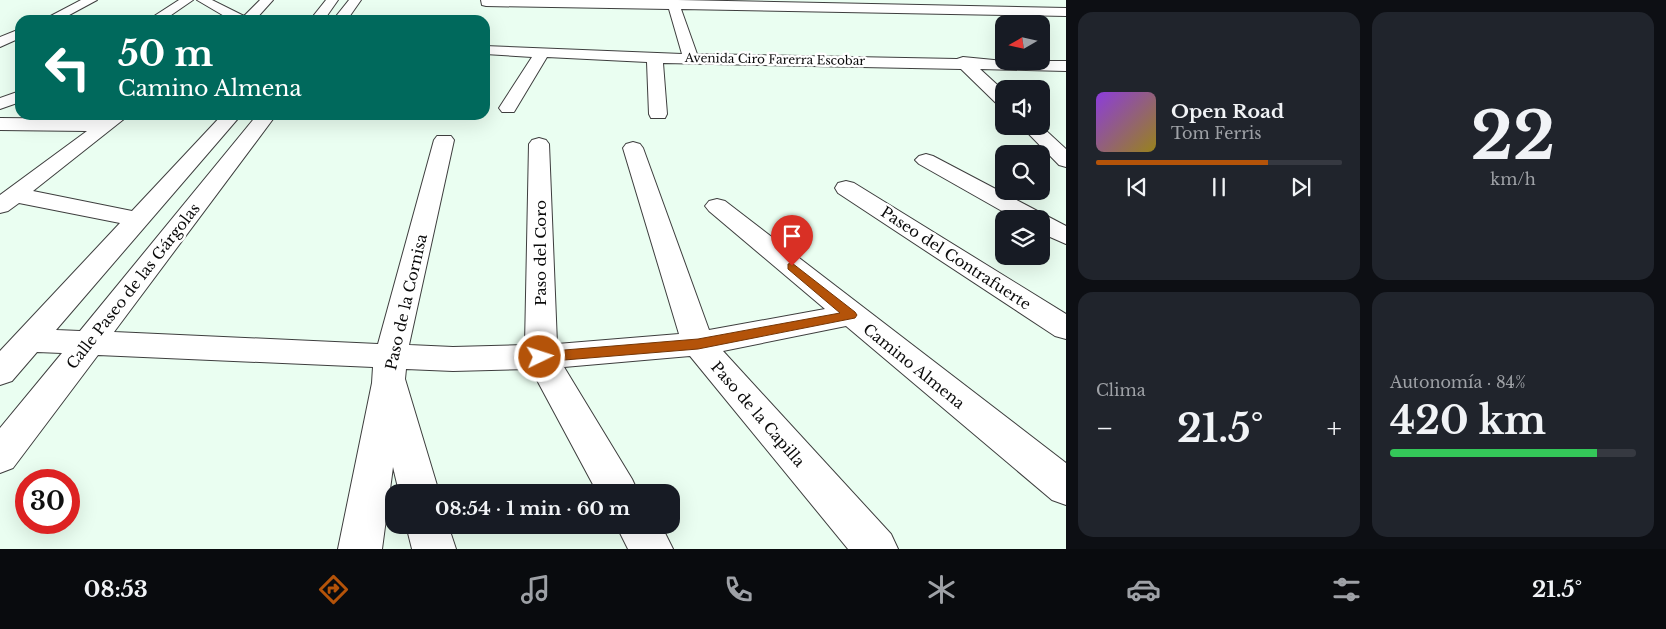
<!DOCTYPE html>
<html lang="es">
<meta charset="utf-8">
<style>
:root{--surface:#171b24;--page:#20242c;--text:#f1f3f6;--muted:#9ea1a6;--line:#363941;--accent:#b45309}
body{margin:0;font-family:"Libre Baskerville",serif;background:var(--page);color:var(--text);height:100vh;display:flex;flex-direction:column;font-size:19px;white-space:nowrap}
*{box-sizing:border-box;margin:0}
p{font-size:16px;color:var(--muted)}
.icon{flex:none;width:28px;height:28px;fill:none;stroke:currentColor;stroke-width:2;stroke-linecap:round;stroke-linejoin:round}
.map{position:relative;flex:1;overflow:hidden}
.drawer{display:flex;flex-direction:column;gap:12px;padding:12px;background:#0d0f14;width:600px}
.drawer>*{flex:none}
.banner{position:absolute;left:15px;top:15px;width:475px;height:105px;border-radius:15px;box-shadow:0 5px 20px #0002;background:#00695c;color:#fff;overflow:hidden}
.needle{width:32px;rotate:261deg}
.fabs{position:absolute;left:995px;top:15px;display:grid;gap:10px}
.fabs a{display:grid;place-items:center;width:55px;height:55px;border-radius:10px;background:var(--surface);box-shadow:0 5px 20px #0002;font-size:25px}
.speed{position:absolute;left:15px;top:469px;display:flex;gap:10px;font-size:25px;font-weight:700;text-align:center}
.speed>*{display:grid;place-content:center;width:65px;height:65px;border-radius:50%;background:var(--surface);box-shadow:0 5px 20px #0002;line-height:1}
.speed .limit{border:8px solid #d22;background:#fff;color:#111}
.pin{position:absolute;display:grid;place-items:center;width:42px;height:42px;color:#fff;margin:-51px -21px;border-radius:50% 50% 50% 0;rotate:-45deg;box-shadow:0 0 5px #0007}
.pin .icon{rotate:45deg}
.me{position:absolute;width:55px;margin:-28px;rotate:86deg;stroke-linejoin:round;filter:drop-shadow(0 0 4px #0008)}
.turn{display:flex;align-items:center;gap:18px;height:105px;padding:0 20px;font-size:22px}
.turn .icon{width:65px;height:65px;stroke-width:2.5}
.turn b{display:block;font-size:35px;line-height:42px}
.big{font-size:38px;font-weight:700;line-height:1.1}
.drawer .tile{flex:1;display:flex;flex-direction:column;justify-content:center;gap:8px;min-width:0;padding:0 18px;border-radius:15px;background:var(--page)}
.drawer .dial{align-items:center;gap:0}
.dial b{font-size:65px;line-height:1}
.song{display:flex;align-items:center;gap:15px}
.cover{width:60px;height:60px;border-radius:8px;background:linear-gradient(135deg,hsl(270 70% 55%),hsl(50 70% 35%))}
.played{height:5px;border-radius:2px;background:linear-gradient(90deg,var(--accent) 70%,var(--line) 70%)}
.keys{display:flex;justify-content:space-around;direction:ltr}
.heat{display:flex;justify-content:space-between;align-items:center;font-size:28px;direction:ltr}
.charge{height:8px;border-radius:4px;background:linear-gradient(90deg,#34c759 84%,var(--line) 0)}
.drawer .tiles{flex:1;display:grid;gap:12px;grid-template-columns:repeat(2,1fr)}
.trip{position:absolute;left:385px;top:484px;width:295px;height:50px;border-radius:15px;background:var(--surface);box-shadow:0 5px 20px #0002;font-weight:700;line-height:50px;text-align:center}
.dock{display:flex;height:80px;justify-content:space-around;align-items:center;background:#090b0e;color:var(--muted)}
.dock .icon{width:35px;height:35px}
.dock .active{color:var(--accent)}
.dock b{font-size:22px;color:var(--text)}
main{display:flex;flex:1;min-height:0}
.map>svg:first-child{display:block}
</style>
<main>
<div class="map">
<svg width="1066" height="549" viewBox="0 0 1066 549">
<rect width="100%" height="100%" fill="#eafef1"/>
<g fill="none" stroke-linecap="round" stroke-linejoin="round">
<defs>
<path id="minor" d="M81 0H97L60 20H43Z
M179 0H193L164 20H148Z
M197 0H212L244 16 260 0H273L255 20H231Z
M326 0H338L324 20H310Z
M349 0H361L347 20H333Z
M481 0H678L1066 8V16L681 9 697 54 957 59 963 57 1004 61H1066V71L980 69 1004 91V106L998 105 961 69 663 63 667 114 665 118H651L649 114 647 62 547 57 514 112H502L499 108 532 57 485 54V46L682 54 669 9 486 6 482 5Z
M20 29V38L0 47V37Z
M20 91V102L0 109V98Z
M108 115H129L33 191 132 211 222 115H241L56 330 80 331 257 115H276L114 332 378 344 434 140 437 136H451L454 140 409 345 453 347 525 345 529 144 532 140 539 138 546 140 549 144 557 344 679 334 623 148 626 144 633 142 640 144 643 148 709 330 825 309 709 211 705 206 709 201 717 199 725 201 1066 463V505L1052 500 846 326 723 351 891 534 898 549H848L690 356 564 367 632 479 638 492H597L531 369 453 371 406 369 405 379 439 492H399L393 467 382 549H338L372 383 373 367 98 355 13 468 0 473V428L62 353 37 352 12 381 0 385V351L120 223 19 203 8 211 0 213V195L87 131 0 130V118L102 119Z
M1021 126H1041L1066 149V167L1059 165Z
M926 154 933 156 1066 226V244L1041 233V219H1016L919 164 915 160 919 156Z
M846 181 854 183 1066 314V339L1055 336 838 193 835 188 838 183Z
M406 525H448L456 549H412Z
M616 525H661L673 549H628Z"/>
</defs>
<use href="#minor" stroke="#3e3e3e" stroke-width="2"/>
<use href="#minor" fill="#fff" fill-rule="evenodd"/>
</g>
<path fill="#b45309" stroke="#753606" d="M792 263 855 312 857 315 855 318 698 349 540 362 534 357 540 352 698 339 840 313 788 269V264Z"/>
<g text-anchor="middle" dominant-baseline="central" stroke-width="5" stroke-linejoin="round" paint-order="stroke">
<g font-size="12" fill="#0b0b0b" stroke="#fff">
<text transform="translate(775 59) rotate(1)">Avenida Ciro Farerra Escobar</text>
</g>
<g font-size="15" fill="#0b0b0b" stroke="#fff">
<text transform="translate(540 253) rotate(-90)">Paso del Coro</text>
<text transform="translate(956 258) rotate(33)">Paseo del Contrafuerte</text>
<text transform="translate(133 286) rotate(-52)">Calle Paseo de las Gárgolas</text>
<text transform="translate(406 302) rotate(-77)">Paso de la Cornisa</text>
<text transform="translate(914 366) rotate(39)">Camino Almena</text>
<text transform="translate(758 414) rotate(49)">Paso de la Capilla</text>
</g>
</g>
</svg>
<div class="fabs">
<a><svg class="needle" viewBox="-14 -14 28 28"><path d="M0-13l5 13h-10z" fill="#e53935"/><path d="M0 13l5-13h-10z" fill="#9ea1a6"/></svg></a>
<a><svg class="icon" aria-label="sound" viewBox="0 0 24 24"><path d="M4 9h4l5-4v14l-5-4H4zM17 9q2 3 0 6"/></svg></a>
<a><svg class="icon" aria-label="search" viewBox="0 0 24 24"><circle cx="10" cy="10" r="6"/><path d="M15 15l6 6"/></svg></a>
<a><svg class="icon" aria-label="layers" viewBox="0 0 24 24"><path d="M12 4l9 5-9 5-9-5zM3 14l9 5 9-5"/></svg></a>
</div>
<div class="speed"><div class="limit">30</div></div>
<div class="pin" style="left:792px;top:266px;background:#d93025"><svg class="icon" aria-label="arrive" viewBox="0 0 24 24"><path d="M6 21V4h12l-3 4 3 4H6"/></svg></div>
<svg class="me" style="left:540px;top:357px" viewBox="-20 -20 40 40"><circle r="17" fill="#b45309" stroke="#fff" stroke-width="3"/><path d="M0-11L8 9 0 5-8 9z" fill="#fff"/></svg>
<div class="trip">08:54 · 1 min · 60 m</div>
<div class="banner">
<div class="turn"><svg class="icon" aria-label="left" viewBox="0 0 24 24"><path d="M17 20v-9H6M10 6l-5 5 5 5"/></svg><div><b>50 m</b>Camino Almena</div></div>
</div>
</div>
<section class="drawer">
<div class="tiles">
<div class="tile">
<div class="song"><i class="cover"></i><div><b>Open Road</b><p>Tom Ferris</p></div></div>
<div class="played"></div>
<div class="keys"><svg class="icon" aria-label="previous" viewBox="0 0 24 24"><path d="M18 5L8 12l10 7zM5 5v14"/></svg><svg class="icon" aria-label="pause" viewBox="0 0 24 24"><path d="M8 5v14M16 5v14"/></svg><svg class="icon" aria-label="next" viewBox="0 0 24 24"><path d="M6 5l10 7-10 7zM19 5v14"/></svg></div>
</div>
<div class="tile dial"><b>22</b><p>km/h</p></div>
<div class="tile"><p>Clima</p>
<div class="heat"><a>−</a><b class="big">21.5°</b><a>+</a></div>
</div>
<div class="tile"><p>Autonomía · 84%</p><b class="big">420 km</b><div class="charge"></div></div>
</div>
</section>
</main>
<nav class="dock">
<b>08:53</b>
<svg class="icon active" aria-label="directions" viewBox="0 0 24 24"><path d="M12 3l9 9-9 9-9-9zM9 14v-3h6M13 9l2 2-2 2"/></svg>
<svg class="icon" aria-label="music" viewBox="0 0 24 24"><path d="M9 18V5l10-2v13"/><circle cx="6" cy="18" r="3"/><circle cx="16" cy="16" r="3"/></svg>
<svg class="icon" aria-label="phone" viewBox="0 0 24 24"><path d="M5 4h4l2 5-3 2q2 4 5 5l2-3 5 2v4C11 20 4 13 5 4z"/></svg>
<svg class="icon" aria-label="climate" viewBox="0 0 24 24"><path d="M12 3v18M4 7l16 10M4 17L20 7"/></svg>
<svg class="icon" aria-label="car" viewBox="0 0 24 24"><path d="M5 17H2v-5l4-1 3-4h7l3 4 3 1v5h-3M9 17h6M6 11h13"/><circle cx="7" cy="17" r="2"/><circle cx="17" cy="17" r="2"/></svg>
<svg class="icon" aria-label="filters" viewBox="0 0 24 24"><path d="M4 7h16M4 17h16"/><circle cx="9" cy="7" r="2"/><circle cx="15" cy="17" r="2"/></svg>
<b>21.5°</b>
</nav>
